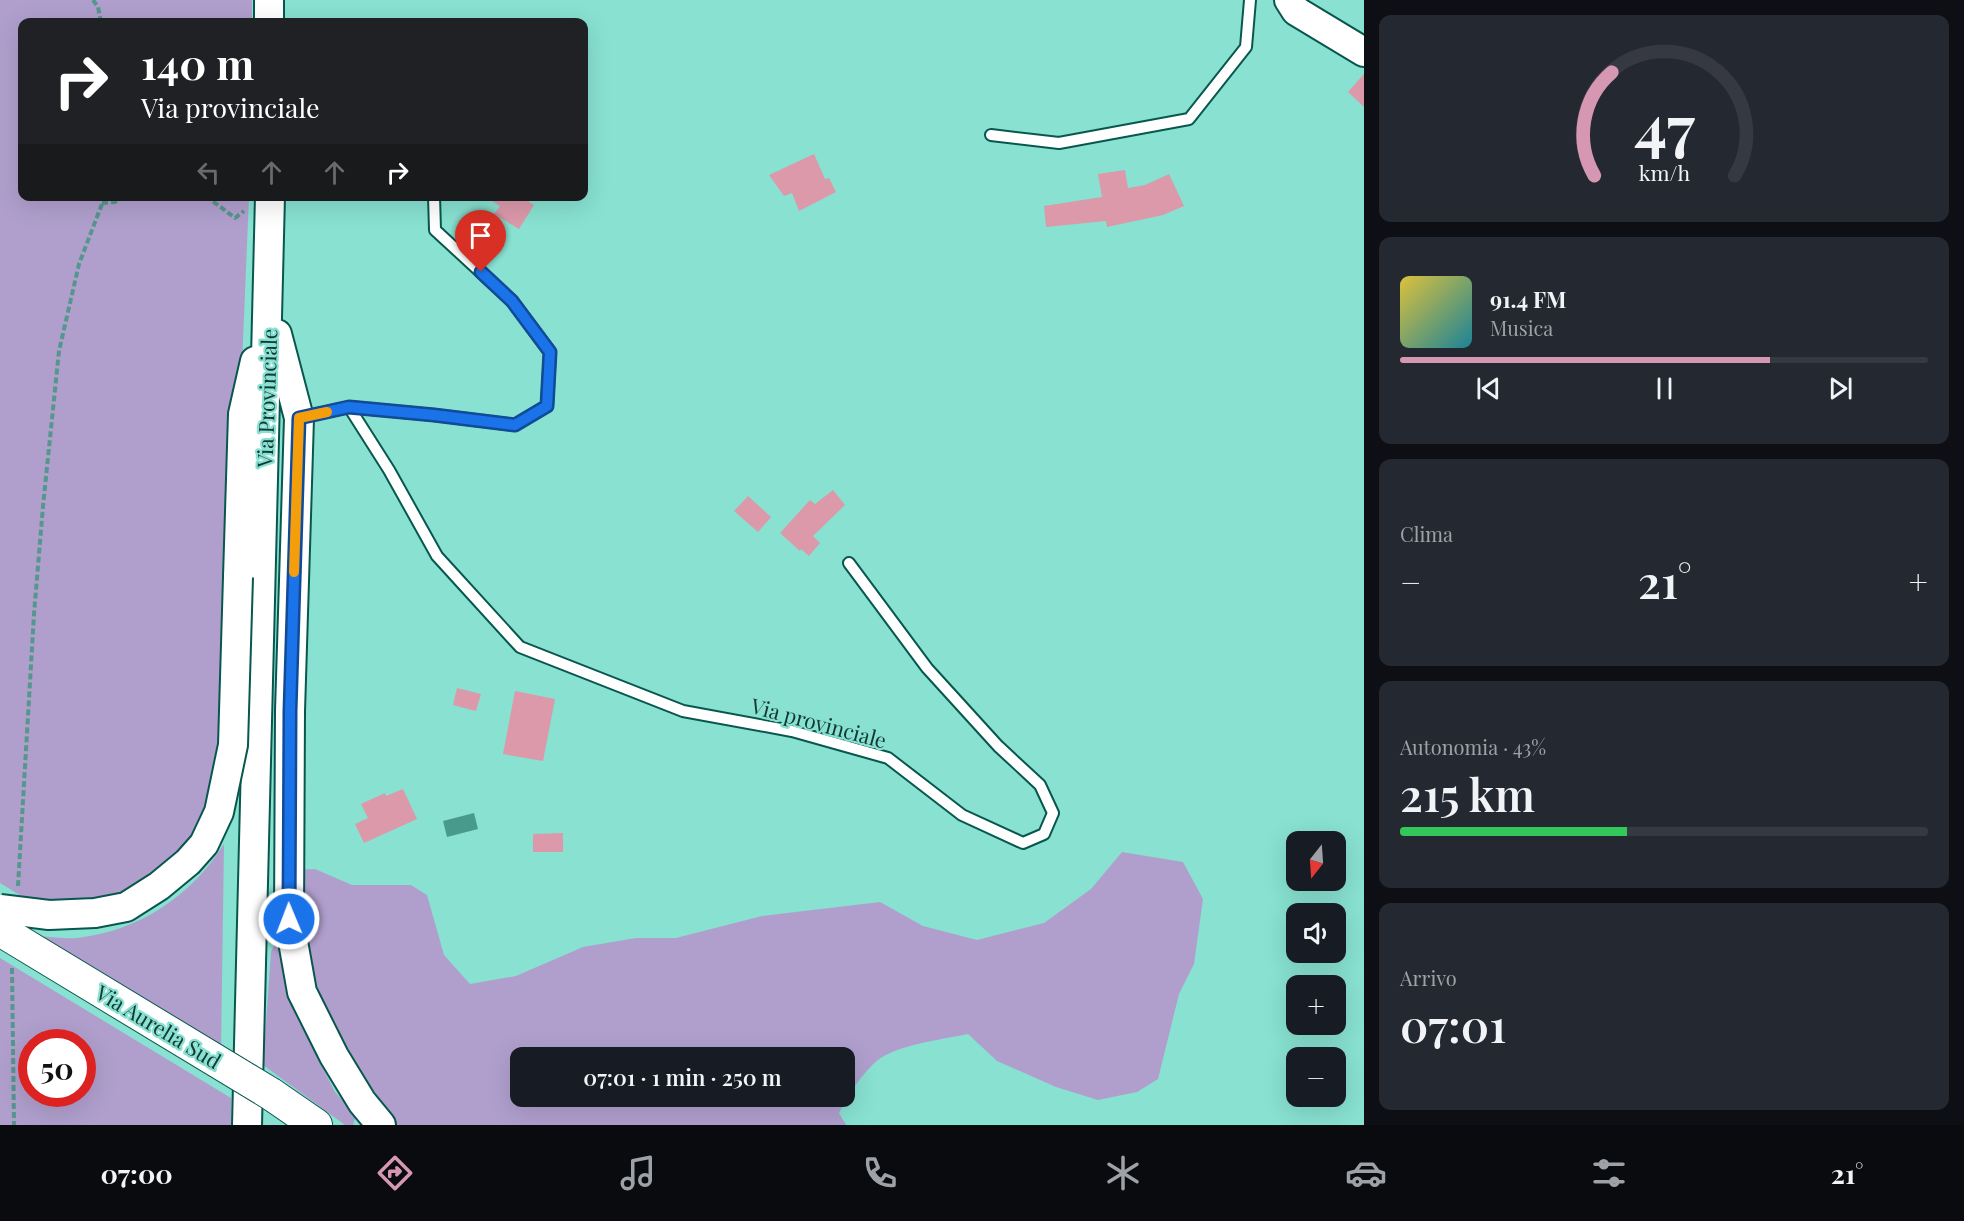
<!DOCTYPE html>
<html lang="it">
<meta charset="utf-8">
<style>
:root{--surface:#171b24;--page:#242831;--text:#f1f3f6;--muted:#9ea1a6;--line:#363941;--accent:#d697b2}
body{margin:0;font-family:"Playfair Display",serif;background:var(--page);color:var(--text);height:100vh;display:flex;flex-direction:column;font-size:22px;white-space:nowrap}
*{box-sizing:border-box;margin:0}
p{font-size:20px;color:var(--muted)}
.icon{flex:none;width:33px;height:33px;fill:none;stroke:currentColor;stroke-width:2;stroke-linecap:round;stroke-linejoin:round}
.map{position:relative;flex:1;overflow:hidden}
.side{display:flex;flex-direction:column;gap:15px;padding:15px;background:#0d0f14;width:600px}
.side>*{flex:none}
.hud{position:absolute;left:18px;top:18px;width:570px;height:183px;border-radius:12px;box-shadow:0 6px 24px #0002;background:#202124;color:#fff;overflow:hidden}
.needle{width:39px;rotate:197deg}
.buttons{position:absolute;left:1286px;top:831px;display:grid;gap:12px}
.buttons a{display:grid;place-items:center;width:60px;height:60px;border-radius:12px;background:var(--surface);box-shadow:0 6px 24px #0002;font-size:30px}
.speed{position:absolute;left:18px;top:1029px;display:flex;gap:12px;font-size:30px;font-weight:700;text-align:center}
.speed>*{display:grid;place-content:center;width:78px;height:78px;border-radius:50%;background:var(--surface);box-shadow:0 6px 24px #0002;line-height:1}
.speed .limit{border:9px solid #d22;background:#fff;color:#111}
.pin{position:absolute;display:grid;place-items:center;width:51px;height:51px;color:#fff;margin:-62px -26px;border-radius:50% 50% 50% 0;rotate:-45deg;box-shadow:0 0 6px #0007}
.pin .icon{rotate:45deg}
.me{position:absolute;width:66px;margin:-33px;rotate:359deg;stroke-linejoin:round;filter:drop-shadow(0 0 4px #0008)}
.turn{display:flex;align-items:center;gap:21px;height:126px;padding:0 24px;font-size:27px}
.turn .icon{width:78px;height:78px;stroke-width:2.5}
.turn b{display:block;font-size:42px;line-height:51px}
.lanes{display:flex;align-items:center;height:57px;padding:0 24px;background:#0003;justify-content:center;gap:30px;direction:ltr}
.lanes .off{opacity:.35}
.big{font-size:45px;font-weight:600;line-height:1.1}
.side .card{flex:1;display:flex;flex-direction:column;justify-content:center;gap:9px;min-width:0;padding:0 21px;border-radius:12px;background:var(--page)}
.side .dial{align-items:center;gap:0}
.dial svg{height:156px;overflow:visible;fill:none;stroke:var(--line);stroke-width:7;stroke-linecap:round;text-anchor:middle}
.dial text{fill:var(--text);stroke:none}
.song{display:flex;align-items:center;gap:18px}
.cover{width:72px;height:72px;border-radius:9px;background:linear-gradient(135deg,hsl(50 70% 55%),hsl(190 70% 35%))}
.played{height:6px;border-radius:3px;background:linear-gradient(90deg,var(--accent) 70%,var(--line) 70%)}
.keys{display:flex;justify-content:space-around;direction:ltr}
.heat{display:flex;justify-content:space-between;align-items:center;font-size:33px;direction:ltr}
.charge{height:9px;border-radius:4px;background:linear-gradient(90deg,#34c759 43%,var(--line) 0)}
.trip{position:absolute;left:510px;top:1047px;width:345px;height:60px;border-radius:12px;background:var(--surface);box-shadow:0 6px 24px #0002;font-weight:600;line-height:60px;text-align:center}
.tab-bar{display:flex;height:96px;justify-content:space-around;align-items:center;background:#090b0e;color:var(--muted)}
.tab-bar .icon{width:42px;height:42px}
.tab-bar .active{color:var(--accent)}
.tab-bar b{font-size:27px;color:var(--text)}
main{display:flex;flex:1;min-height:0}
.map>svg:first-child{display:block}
</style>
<main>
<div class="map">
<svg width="1364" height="1125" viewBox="0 0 1364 1125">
<rect width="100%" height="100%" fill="#88e1d1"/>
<path fill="#b09fcd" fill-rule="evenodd" d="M0 0H252V22H22V196L249 197 241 389 218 812 126 906 49 913 0 883Z
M224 844 221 1051 40 936C52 937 65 939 77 938 139 931 191 896 224 844Z
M1122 852 1183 862 1203 899 1194 964 1179 994 1158 1079 1137 1092 1098 1100 1056 1087 997 1061 968 1034C944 1039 897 1045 878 1060 861 1074 848 1095 839 1113L846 1125H381L302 992 289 870 315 869 352 885H411L427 895 444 955 470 984 516 976 583 947 636 938H676L762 916 880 902 923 926 977 940 1044 923 1091 889ZM520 1058H844V1096H520Z
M280 939 303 1029 335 1092 356 1115 353 1125H345L263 1065 271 952 274 945Z
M0 958 231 1098V1125H0ZM82 1042V1094H32V1042Z"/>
<path fill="#489a8d" d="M474 813 478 829 447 837 443 821Z"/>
<path fill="#db99aa" d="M1364 74V107L1348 92Z
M814 154 825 179 829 178 836 192 799 211 792 193 784 196 769 175Z
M1125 170 1128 188 1145 185 1169 174 1184 206 1163 215 1107 227 1106 221 1046 227 1044 206 1102 197 1098 174Z
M484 196H521L534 205 519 229 494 214 500 206Z
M833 490 845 505 813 536 820 543 809 556 801 549 800 551 780 533 810 500 815 504Z
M748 496 771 517 758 532 734 511Z
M457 688 481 694 476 711 453 705Z
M515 691 555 699 543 761 503 754Z
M403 789 417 819 364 843 355 824 368 818 361 804 385 793 386 796Z
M563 833V852H533V834Z"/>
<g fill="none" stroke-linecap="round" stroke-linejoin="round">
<defs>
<path id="lane" d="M991 135 1059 143 1189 119 1246 47 1250 0
M349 407 389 470 437 556 520 647 683 711 792 731 888 758 962 815 1023 843 1044 834 1053 813 1040 785 998 746 927 668 849 563
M299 418 349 407 434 415 515 425 547 406 550 352 512 301 435 230 434 196"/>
<path id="secondary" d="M269 0V22
M1289 0 1296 11 1364 52
M277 334 299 418 290 711 289 919 302 992 334 1056 362 1102 381 1125
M238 577 243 414 255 361
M247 1125 270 196"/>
<path id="primary" d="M271 1094 316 1125"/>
</defs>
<use href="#lane" stroke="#08574e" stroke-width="14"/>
<use href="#secondary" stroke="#08574e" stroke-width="32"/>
<use href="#primary" stroke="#08574e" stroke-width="34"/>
<path stroke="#54978c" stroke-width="4" stroke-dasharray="6 3" stroke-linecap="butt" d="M93 0 98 7 101 22
M206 196 235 218 244 211
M102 203 115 202 121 196
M18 886 34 614 43 506 59 351 79 264 105 196
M12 968 14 1125"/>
<use href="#lane" stroke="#fff" stroke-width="10"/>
<use href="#secondary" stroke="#fff" stroke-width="28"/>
<use href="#primary" stroke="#fff" stroke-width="32"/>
<defs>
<path id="secondary-bridge" d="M0 909 49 915 95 913 126 907 159 886 188 862 204 844 219 812 233 745 238 577"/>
<path id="primary-bridge" d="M0 930 271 1094"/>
</defs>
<use href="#secondary-bridge" stroke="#08574e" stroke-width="32" stroke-linecap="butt"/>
<use href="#primary-bridge" stroke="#08574e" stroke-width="34" stroke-linecap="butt"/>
<use href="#secondary-bridge" stroke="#fff" stroke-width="28"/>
<use href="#primary-bridge" stroke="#fff" stroke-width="32"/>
</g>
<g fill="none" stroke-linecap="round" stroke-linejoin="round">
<defs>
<path id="route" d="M289 919 290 711 299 418 349 407 434 415 515 425 547 406 550 352 512 301 481 272"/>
</defs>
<use href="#route" stroke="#114b97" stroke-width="15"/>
<use href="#route" stroke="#1a73e8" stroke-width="10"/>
<path stroke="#f59e0b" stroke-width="10" d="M294 572 299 418 327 412"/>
</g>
<g text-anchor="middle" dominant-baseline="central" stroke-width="4.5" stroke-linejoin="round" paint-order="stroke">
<g font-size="21" fill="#123833" stroke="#88e1d1">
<text transform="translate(266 398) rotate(-88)">Via Provinciale</text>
<text transform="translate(819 722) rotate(15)">Via provinciale</text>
<text transform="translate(159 1026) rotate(31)">Via Aurelia Sud</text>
</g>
</g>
</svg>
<div class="buttons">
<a><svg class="needle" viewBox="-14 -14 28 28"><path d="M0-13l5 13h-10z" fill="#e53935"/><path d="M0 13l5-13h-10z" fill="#9ea1a6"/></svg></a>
<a><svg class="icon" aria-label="sound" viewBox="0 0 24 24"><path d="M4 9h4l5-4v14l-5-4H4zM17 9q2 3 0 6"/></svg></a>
<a>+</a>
<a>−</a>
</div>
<div class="speed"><div class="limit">50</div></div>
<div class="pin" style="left:481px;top:272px;background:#d93025"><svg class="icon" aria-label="arrive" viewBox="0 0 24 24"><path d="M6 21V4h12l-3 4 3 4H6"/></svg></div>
<svg class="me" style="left:289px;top:919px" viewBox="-20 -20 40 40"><circle r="17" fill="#1a73e8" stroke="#fff" stroke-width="3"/><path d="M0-11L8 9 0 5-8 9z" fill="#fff"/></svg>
<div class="trip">07:01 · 1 min · 250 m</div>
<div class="hud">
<div class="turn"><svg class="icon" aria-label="right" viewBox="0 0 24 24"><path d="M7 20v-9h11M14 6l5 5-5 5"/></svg><div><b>140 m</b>Via provinciale</div></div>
<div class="lanes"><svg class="icon off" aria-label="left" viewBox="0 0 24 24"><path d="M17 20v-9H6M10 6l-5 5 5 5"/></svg><svg class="icon off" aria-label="ahead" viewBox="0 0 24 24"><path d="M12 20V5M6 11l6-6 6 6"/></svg><svg class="icon off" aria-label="ahead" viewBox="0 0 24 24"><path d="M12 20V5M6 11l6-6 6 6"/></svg><svg class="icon" aria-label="right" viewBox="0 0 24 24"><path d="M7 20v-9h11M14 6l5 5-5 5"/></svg></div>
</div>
</div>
<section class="side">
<div class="card dial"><svg viewBox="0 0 100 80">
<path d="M14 69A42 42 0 1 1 86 69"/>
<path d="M14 69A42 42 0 0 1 23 16" stroke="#d697b2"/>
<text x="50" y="56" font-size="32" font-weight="700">47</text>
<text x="50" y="72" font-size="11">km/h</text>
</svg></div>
<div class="card">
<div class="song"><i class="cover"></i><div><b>91.4 FM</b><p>Musica</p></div></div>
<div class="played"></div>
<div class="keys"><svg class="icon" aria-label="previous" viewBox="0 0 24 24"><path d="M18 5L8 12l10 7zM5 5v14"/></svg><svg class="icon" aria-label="pause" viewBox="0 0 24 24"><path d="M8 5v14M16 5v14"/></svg><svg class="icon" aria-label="next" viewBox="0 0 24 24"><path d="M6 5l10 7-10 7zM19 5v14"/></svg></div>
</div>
<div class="card"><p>Clima</p>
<div class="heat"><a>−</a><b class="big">21°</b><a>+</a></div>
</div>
<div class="card"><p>Autonomia · 43%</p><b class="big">215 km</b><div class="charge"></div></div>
<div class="card"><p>Arrivo</p><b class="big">07:01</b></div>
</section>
</main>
<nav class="tab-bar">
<b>07:00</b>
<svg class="icon active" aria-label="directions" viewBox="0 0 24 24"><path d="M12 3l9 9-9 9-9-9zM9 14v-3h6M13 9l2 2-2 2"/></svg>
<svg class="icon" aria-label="music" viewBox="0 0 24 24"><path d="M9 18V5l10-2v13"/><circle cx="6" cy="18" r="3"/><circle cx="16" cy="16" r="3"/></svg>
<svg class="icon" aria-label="phone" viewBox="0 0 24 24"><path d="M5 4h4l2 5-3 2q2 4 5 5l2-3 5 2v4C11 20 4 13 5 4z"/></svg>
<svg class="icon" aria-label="climate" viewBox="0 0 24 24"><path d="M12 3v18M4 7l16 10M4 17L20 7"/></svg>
<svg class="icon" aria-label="car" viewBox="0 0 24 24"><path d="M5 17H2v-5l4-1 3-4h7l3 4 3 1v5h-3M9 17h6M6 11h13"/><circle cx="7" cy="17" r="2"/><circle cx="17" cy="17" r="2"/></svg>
<svg class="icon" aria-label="filters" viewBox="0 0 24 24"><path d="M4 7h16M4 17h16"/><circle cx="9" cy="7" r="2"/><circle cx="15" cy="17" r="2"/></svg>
<b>21°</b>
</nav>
